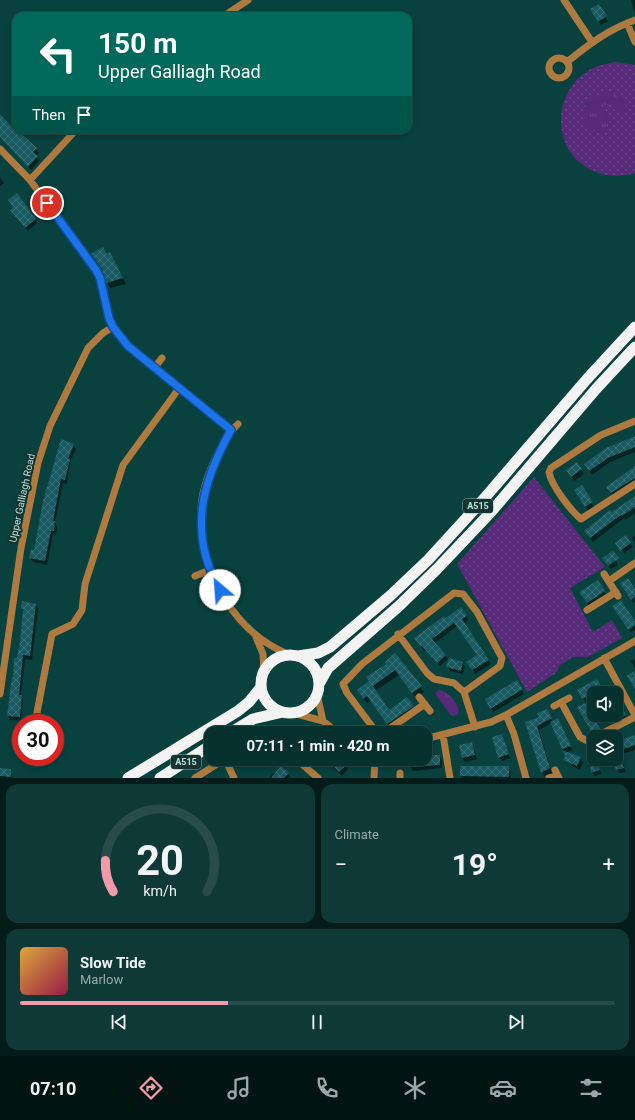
<!DOCTYPE html>
<meta charset="utf-8">
<style>
:root{--surface:#06312e;--page:#0f3936;--text:#f1f3f6;--muted:#98a9aa;--line:#274c4a;--accent:#f39aaa}
body{margin:0;font-family:Roboto,sans-serif;background:var(--page);color:var(--text);height:100vh;display:flex;flex-direction:column;font-size:15px;white-space:nowrap}
*{box-sizing:border-box;margin:0}
p{font-size:13px;color:var(--muted)}
.icon{flex:none;width:22px;height:22px;fill:none;stroke:currentColor;stroke-width:2;stroke-linecap:round;stroke-linejoin:round}
.map{position:relative;height:778px;overflow:hidden}
.sheet{display:flex;flex-direction:column;gap:6px;padding:6px;background:#031b19;flex:1}
.sheet>*{flex:none}
.hud{position:absolute;left:12px;top:12px;width:400px;height:122px;border-radius:12px;box-shadow:0 2px 6px #0003,0 0 0 1px var(--line);background:#00695c;color:#fff;overflow:hidden}
.buttons{position:absolute;left:587px;top:686px;display:grid;gap:8px}
.buttons a{display:grid;place-items:center;width:36px;height:36px;border-radius:8px;background:var(--surface);box-shadow:0 2px 6px #0003,0 0 0 1px var(--line);font-size:20px}
.speed{position:absolute;left:12px;top:714px;display:flex;gap:8px;font-size:20px;font-weight:700;text-align:center}
.speed>*{display:grid;place-content:center;width:52px;height:52px;border-radius:50%;background:var(--surface);box-shadow:0 2px 6px #0003,0 0 0 1px var(--line);line-height:1}
.speed .limit{border:6px solid #d22;background:#fff;color:#111}
.pin{position:absolute;display:grid;place-items:center;width:34px;height:34px;color:#fff;margin:-17px;border:2px solid #fff;border-radius:50%;box-shadow:0 1px 4px #0007}
.me{position:absolute;width:44px;margin:-22px;rotate:333deg;stroke-linejoin:round;filter:drop-shadow(0 0 3px #0008)}
.turn{display:flex;align-items:center;gap:14px;height:84px;padding:0 20px;font-size:18px}
.turn .icon{width:52px;height:52px;stroke-width:2.5}
.turn b{display:block;font-size:28px;line-height:34px}
.then{display:flex;align-items:center;height:38px;padding:0 20px;background:#0003;gap:8px;font-size:15px}
.big{font-size:30px;font-weight:700;line-height:1.1}
.sheet .card{flex:1;display:flex;flex-direction:column;justify-content:center;gap:6px;min-width:0;padding:0 14px;border-radius:12px;background:var(--page)}
.sheet .dial{align-items:center;gap:0}
.dial svg{height:104px;overflow:visible;fill:none;stroke:var(--line);stroke-width:7;stroke-linecap:round;text-anchor:middle}
.dial text{fill:var(--text);stroke:none}
.song{display:flex;align-items:center;gap:12px}
.cover{width:48px;height:48px;border-radius:6px;background:linear-gradient(135deg,hsl(40 70% 55%),hsl(340 70% 35%))}
.played{height:4px;border-radius:2px;background:linear-gradient(90deg,var(--accent) 35%,var(--line) 35%)}
.keys{display:flex;justify-content:space-around;direction:ltr}
.heat{display:flex;justify-content:space-between;align-items:center;font-size:22px;direction:ltr}
.sheet .tiles{flex:1;display:grid;gap:6px;grid-template-columns:1fr 1fr}
.card:last-child{grid-column:span 2}
.trip{position:absolute;left:204px;top:726px;width:228px;height:40px;border-radius:12px;background:var(--surface);box-shadow:0 2px 6px #0003,0 0 0 1px var(--line);font-weight:700;line-height:40px;text-align:center}
.menu{display:flex;height:64px;justify-content:space-around;align-items:center;background:#021412;color:var(--muted)}
.menu .icon{width:28px;height:28px}
.menu .active{color:var(--accent)}
.menu b{font-size:18px;color:var(--text)}
.map>svg:first-child{display:block}
</style>
<div class="map">
<svg width="635" height="778" viewBox="0 0 635 778">
<defs>
<pattern id="grass-dots" width="8" height="8" patternUnits="userSpaceOnUse"><rect width="8" height="8" fill="#572b79"/><path d="M2 2h.1M6 6h.1" fill="none" stroke="#6d498c" stroke-width="1.8" stroke-linecap="round"/></pattern>
<pattern id="park-tufts" width="24" height="20" patternUnits="userSpaceOnUse"><rect width="24" height="20" fill="#572b79"/><path d="M3 7l-1-3M5 7V3M7 7l1-3M15 17l-1-3M17 17v-4M19 17l1-3" fill="none" stroke="#6d498c"/></pattern>
<pattern id="building-cross-hatch" width="8" height="8" patternUnits="userSpaceOnUse"><rect width="8" height="8" fill="#195a62"/><path d="M0 0l8 8M0 8l8-8" fill="none" stroke="#387178"/></pattern>
</defs>
<rect width="100%" height="100%" fill="#08413d"/>
<path fill="url(#grass-dots)" fill-rule="evenodd" d="M616 62 635 65V173C624 176 613 177 602 174 548 160 548 85 598 66 604 64 611 63 616 62ZM603 93H613L626 104 614 107 611 105H603L610 124 604 131 598 132C580 119 586 125 586 103Z
M534 477 605 567 570 588 593 632 612 620 622 638 588 657H573L560 665 556 673 527 692 457 564Z"/>
<path fill="url(#park-tufts)" d="M603 93H613L626 104 625 111 616 112 611 105H603L610 124 604 131 598 132 585 125V109L588 100Z
M439 690C448 691 461 705 458 714L454 716 450 714 436 695V692Z"/>
<path fill="#0007" d="M631 0H635V12L633 8Z
M599 5 608 21 601 25 592 10Z
M0 115 17 135 36 149 39 153 36 156 39 161 31 170 0 135Z
M0 177 4 183 0 186Z
M11 210 35 219 37 223 28 231Z
M92 254 107 255 113 259 126 284 110 288 103 271Z
M635 438V452L610 462 592 475 587 468Z
M73 445 76 449 70 462 67 484 63 483 55 523 57 527 56 535 53 534 47 565 33 562 30 558 35 551 44 502Z
M576 463 584 474 574 481 569 474Z
M635 471V483L614 497 610 491Z
M582 487 594 507 588 511 575 490Z
M635 497V513L625 520 624 518 593 542 588 535 612 514Z
M635 536V542L632 538Z
M626 537 633 547 624 553 620 547Z
M611 553 618 565 611 569 606 563Z
M597 581 608 598 591 609 584 599Z
M624 587 635 590V603H634Z
M36 605 38 609 32 660 25 659 21 696 23 700 21 721 10 720 8 716 18 659 24 612 22 609Z
M616 611 635 622V630L631 632Z
M466 616 468 620 464 624 491 664 475 674 468 662 478 655 457 626 435 643 448 659 440 666 426 650 424 651 417 642 446 620Z
M395 655 424 692 416 698 399 675 375 691 389 711 413 706 416 711 391 729 371 700 367 703 361 695 370 681Z
M635 659V668L631 661Z
M462 662 465 667 463 674 450 671 447 666Z
M517 681 524 694 493 712 486 700Z
M579 690 604 693H594V698L586 703Z
M610 690 612 693H605Z
M616 700 627 719 619 724 615 715Z
M584 704 601 733 595 737 578 708Z
M546 710 553 722 560 723 572 750 565 753 551 723 539 730 552 773 544 776 526 722 541 718Z
M502 735 510 758 502 761 499 757Z
M635 736V750L620 755 626 772 619 773 614 759H616V741H621Z
M472 743 477 759 465 762 463 758Z
M594 748V759H601L597 760 601 774 595 776 592 772Z
M440 756 442 760V768L413 771 411 767V759Z
M580 758 583 762 580 770 572 766 570 762Z
M324 759H339L348 769 342 776Z
M508 767 511 772V778H462L461 776Z
M0 769 10 770 12 778H0Z
M273 773 275 775 288 774 291 778H269Z"/>
<path fill="url(#building-cross-hatch)" d="M599 4 607 16 598 22 590 9Z
M0 114 17 133 19 132 37 148 33 152 38 156 28 167 0 137Z
M17 193 36 219 25 228 10 210 13 207 8 200Z
M103 247 107 254 110 252 123 278 106 283 102 269 91 254Z
M635 436V447L608 458 589 471 584 464 606 448Z
M61 439 74 444 68 459H70L65 480 61 479 53 521H55L54 531H51L45 561 29 558 31 549 34 550 43 501Z
M577 462 582 469 571 477 566 470Z
M635 466V478L611 493 606 487Z
M582 485 593 502 585 507 574 490Z
M635 496V507L622 516 621 515 590 538 584 531 610 510 612 512Z
M626 535 631 543 620 551 615 543Z
M613 551 619 558 608 566 602 558Z
M628 578 635 589V597L631 600 620 583Z
M598 580 605 591 587 603 579 592Z
M621 600 635 621V625L630 629H628L612 606Z
M22 601 36 604 30 656 23 655 19 695H22L20 717 7 716 12 677H13L14 658H17L20 642 23 609H21Z
M461 607 467 616 462 619 489 660 472 670 466 662 477 655 454 623 432 639 446 655 437 663 422 646 421 647 414 638 444 616 446 618Z
M395 653 422 686 412 693 395 670 373 686 389 710 407 697 414 706 387 724 367 696 363 699 357 690 369 681 366 677 386 664 385 662Z
M449 658 463 662 461 671 446 667Z
M635 671V689L627 676Z
M597 679 605 693H594L582 699 577 690Z
M517 680 523 689 490 709 485 699Z
M616 697 626 715 616 720Z
M585 703 600 729 592 733 577 707Z
M547 709 552 718 537 726 550 768 541 773 525 722 539 717 537 713Z
M558 718 571 746 562 749 550 722Z
M502 734 509 754 498 758 492 737Z
M635 735V745L618 751 624 768 616 770 613 760 616 759V739L621 738V740Z
M472 742 475 755 462 758 459 745Z
M594 747V765L598 764 600 770 591 773 590 767 592 766 587 750Z
M562 750 581 757 577 766 563 760 565 756Z
M425 755H440V765L410 767V759H425Z
M326 759H341L347 765 339 772Z
M281 766 289 773 284 778H271Z
M460 766H509V777L460 776Z
M0 768 11 769V777L0 776Z"/>
<g fill="none" stroke-linecap="round" stroke-linejoin="round">
<path stroke="#ae7a3f" stroke-width="7" d="M564 0 592 42
M224 16 248 0
M627 23 635 42
M549 68a10 10 0 1 1 20 0a10 10 0 1 1-20 0Z
M567 62C588 45 609 29 635 20
M0 149 30 180 96 270C105 288 104 308 113 326 116 334 122 340 128 346L231 430
M30 180 76 130
M155 367 162 358
M635 421 601 435 551 468 549 472C551 485 571 511 581 519L635 484
M238 424C228 433 222 445 216 457 208 474 200 495 201 515 202 574 234 633 290 655
M604 574 618 596
M195 576 210 570
M609 581 635 563
M587 610 616 592
M398 634 427 673 434 679 454 683 464 692 475 727
M256 637 263 654 264 672
M604 658 635 715
M0 694 21 548 38 463 50 426 88 348 103 333 113 327
M317 694 323 721
M419 697 430 711
M561 702 580 737 587 741 594 738
M554 706 569 698
M293 713 323 721 338 733
M506 715 514 734 526 778
M35 723 52 634 73 624 82 610 85 584 123 465 180 387
M377 733 347 693 343 684 362 664 454 593 463 594 477 612 502 658 500 666 464 692
M383 733 425 704
M443 735 450 778
M595 737 635 717
M425 739 491 722 506 715 635 641
M225 759 234 778
M296 759 318 778
M555 770 559 778
M400 773V778
M195 778 225 759
M374 778 375 759
M549 778 558 776"/>
<path stroke="#f3f3f3" stroke-width="11" d="M261 684a29 29 0 1 1 58 0a29 29 0 1 1-58 0Z
M298 656 318 653 330 647 390 596 428 560 482 501 587 379 635 327
M319 684 328 668 399 606 437 569 491 512 596 389 635 347
M230 733 253 719 283 712
M128 778 238 711 249 702 261 687
M160 778 211 745"/>
</g>
<g fill="none" stroke-linecap="round" stroke-linejoin="round">
<defs>
<path id="route" d="M47 203 96 270 100 278 109 318 113 327 128 346 231 430C201 484 188 534 220 590"/>
</defs>
<use href="#route" stroke="#114b97" stroke-width="10"/>
<use href="#route" stroke="#1a73e8" stroke-width="7"/>
</g>
<g text-anchor="middle" dominant-baseline="central" stroke-width="4" stroke-linejoin="round" paint-order="stroke">
<g fill="#153431" stroke="#86aea9" stroke-width="1">
<rect x="463" y="499" width="30" height="14" rx="3"/>
<rect x="171" y="755" width="30" height="14" rx="3"/>
</g>
<g font-size="9" font-weight="bold" fill="#b6e2dd">
<text x="478" y="506">A515</text>
<text x="186" y="762">A515</text>
</g>
<g font-size="10" fill="#b6e2dd" stroke="#153431">
<text transform="translate(22 498) rotate(-78)">Upper Galliagh Road</text>
</g>
</g>
</svg>
<div class="buttons">
<a><svg class="icon" aria-label="sound" viewBox="0 0 24 24"><path d="M4 9h4l5-4v14l-5-4H4zM17 9q2 3 0 6"/></svg></a>
<a><svg class="icon" aria-label="layers" viewBox="0 0 24 24"><path d="M12 4l9 5-9 5-9-5zM3 14l9 5 9-5"/></svg></a>
</div>
<div class="speed"><div class="limit">30</div></div>
<div class="pin" style="left:47px;top:203px;background:#d93025"><svg class="icon" aria-label="arrive" viewBox="0 0 24 24"><path d="M6 21V4h12l-3 4 3 4H6"/></svg></div>
<svg class="me" style="left:220px;top:590px" viewBox="-20 -20 40 40"><circle r="19" fill="#fff"/><path d="M0-13L10 11 0 6-10 11z" fill="#1a73e8"/></svg>
<div class="trip">07:11 · 1 min · 420 m</div>
<div class="hud">
<div class="turn"><svg class="icon" aria-label="left" viewBox="0 0 24 24"><path d="M17 20v-9H6M10 6l-5 5 5 5"/></svg><div><b>150 m</b>Upper Galliagh Road</div></div>
<div class="then">Then<svg class="icon" aria-label="arrive" viewBox="0 0 24 24"><path d="M6 21V4h12l-3 4 3 4H6"/></svg></div>
</div>
</div>
<section class="sheet">
<div class="tiles">
<div class="card dial"><svg viewBox="0 0 100 80">
<path d="M14 69A42 42 0 1 1 86 69"/>
<path d="M14 69A42 42 0 0 1 8 45" stroke="#f39aaa"/>
<text x="50" y="56" font-size="32" font-weight="700">20</text>
<text x="50" y="72" font-size="11">km/h</text>
</svg></div>
<div class="card"><p>Climate</p>
<div class="heat"><a>−</a><b class="big">19°</b><a>+</a></div>
</div>
<div class="card">
<div class="song"><i class="cover"></i><div><b>Slow Tide</b><p>Marlow</p></div></div>
<div class="played"></div>
<div class="keys"><svg class="icon" aria-label="previous" viewBox="0 0 24 24"><path d="M18 5L8 12l10 7zM5 5v14"/></svg><svg class="icon" aria-label="pause" viewBox="0 0 24 24"><path d="M8 5v14M16 5v14"/></svg><svg class="icon" aria-label="next" viewBox="0 0 24 24"><path d="M6 5l10 7-10 7zM19 5v14"/></svg></div>
</div>
</div>
</section>
<nav class="menu">
<b>07:10</b>
<svg class="icon active" aria-label="directions" viewBox="0 0 24 24"><path d="M12 3l9 9-9 9-9-9zM9 14v-3h6M13 9l2 2-2 2"/></svg>
<svg class="icon" aria-label="music" viewBox="0 0 24 24"><path d="M9 18V5l10-2v13"/><circle cx="6" cy="18" r="3"/><circle cx="16" cy="16" r="3"/></svg>
<svg class="icon" aria-label="phone" viewBox="0 0 24 24"><path d="M5 4h4l2 5-3 2q2 4 5 5l2-3 5 2v4C11 20 4 13 5 4z"/></svg>
<svg class="icon" aria-label="climate" viewBox="0 0 24 24"><path d="M12 3v18M4 7l16 10M4 17L20 7"/></svg>
<svg class="icon" aria-label="car" viewBox="0 0 24 24"><path d="M5 17H2v-5l4-1 3-4h7l3 4 3 1v5h-3M9 17h6M6 11h13"/><circle cx="7" cy="17" r="2"/><circle cx="17" cy="17" r="2"/></svg>
<svg class="icon" aria-label="filters" viewBox="0 0 24 24"><path d="M4 7h16M4 17h16"/><circle cx="9" cy="7" r="2"/><circle cx="15" cy="17" r="2"/></svg>
</nav>
